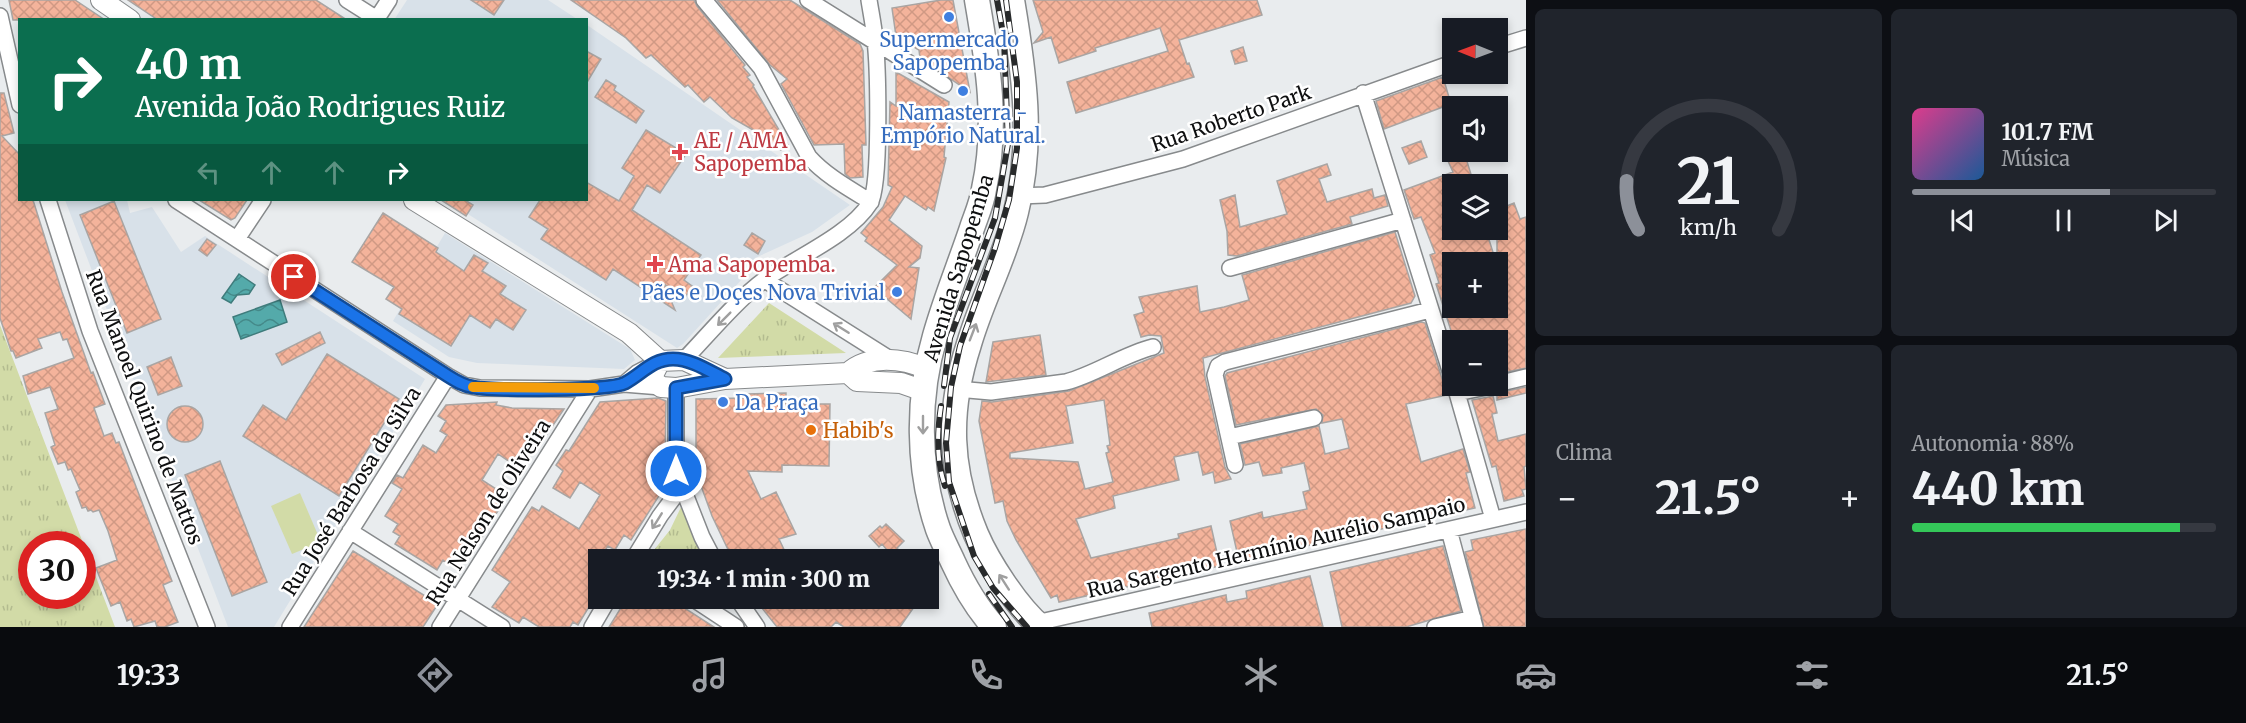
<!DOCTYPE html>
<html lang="pt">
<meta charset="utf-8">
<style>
:root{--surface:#171b24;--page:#20242c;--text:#f1f3f6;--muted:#9ea1a6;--line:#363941;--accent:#8c9099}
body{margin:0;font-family:Merriweather,serif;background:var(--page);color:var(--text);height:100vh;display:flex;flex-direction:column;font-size:22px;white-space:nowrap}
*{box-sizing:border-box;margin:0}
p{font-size:20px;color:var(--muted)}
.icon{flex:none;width:33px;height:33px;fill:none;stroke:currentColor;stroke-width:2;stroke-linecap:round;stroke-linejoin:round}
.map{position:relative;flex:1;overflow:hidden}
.drawer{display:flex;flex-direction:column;gap:9px;padding:9px;background:#0d0f14;width:720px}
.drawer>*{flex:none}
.banner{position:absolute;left:18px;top:18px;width:570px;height:183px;border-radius:0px;box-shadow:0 3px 9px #0003;background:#0b6e4f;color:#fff;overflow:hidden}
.needle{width:39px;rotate:271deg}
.fabs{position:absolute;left:1442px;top:18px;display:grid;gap:12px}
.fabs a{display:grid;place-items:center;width:66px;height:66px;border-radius:0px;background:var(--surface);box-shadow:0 3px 9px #0003;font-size:30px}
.speed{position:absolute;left:18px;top:531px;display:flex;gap:12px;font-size:30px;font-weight:700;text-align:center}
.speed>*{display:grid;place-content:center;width:78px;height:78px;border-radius:50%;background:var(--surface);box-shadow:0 3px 9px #0003;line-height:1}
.speed .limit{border:9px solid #d22;background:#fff;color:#111}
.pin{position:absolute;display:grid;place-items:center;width:51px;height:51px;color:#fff;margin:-26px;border:3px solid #fff;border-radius:50%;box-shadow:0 2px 6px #0007}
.me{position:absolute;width:66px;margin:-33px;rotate:0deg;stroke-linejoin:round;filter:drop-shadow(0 0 4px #0008)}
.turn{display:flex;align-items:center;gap:21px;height:126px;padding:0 18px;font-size:27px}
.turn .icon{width:78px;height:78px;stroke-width:2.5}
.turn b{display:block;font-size:42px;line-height:51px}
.lanes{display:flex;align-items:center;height:57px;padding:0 18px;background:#0003;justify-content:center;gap:30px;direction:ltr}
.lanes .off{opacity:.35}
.big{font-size:45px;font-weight:800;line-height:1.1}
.drawer .tile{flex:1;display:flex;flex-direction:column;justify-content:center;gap:9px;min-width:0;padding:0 21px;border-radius:9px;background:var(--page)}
.drawer .dial{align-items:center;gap:0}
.dial svg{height:156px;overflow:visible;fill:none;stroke:var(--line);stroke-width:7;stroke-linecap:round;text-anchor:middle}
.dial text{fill:var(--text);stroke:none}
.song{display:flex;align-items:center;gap:18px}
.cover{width:72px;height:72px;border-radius:9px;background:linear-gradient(135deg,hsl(330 70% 55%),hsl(210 70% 35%))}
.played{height:6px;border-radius:3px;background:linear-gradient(90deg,var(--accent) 65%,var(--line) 65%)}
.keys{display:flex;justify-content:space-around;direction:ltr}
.heat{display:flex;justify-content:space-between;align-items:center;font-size:33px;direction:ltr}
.charge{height:9px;border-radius:4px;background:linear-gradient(90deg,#34c759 88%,var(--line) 0)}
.drawer .tiles{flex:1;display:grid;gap:9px;grid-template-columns:repeat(2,1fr)}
.trip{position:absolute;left:588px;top:549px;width:351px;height:60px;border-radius:0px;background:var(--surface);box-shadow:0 3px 9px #0003;font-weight:800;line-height:60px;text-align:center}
.menu{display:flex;height:96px;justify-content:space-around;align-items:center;background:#090b0e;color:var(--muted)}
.menu .icon{width:42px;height:42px}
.menu .selected{color:var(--accent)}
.menu b{font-size:27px;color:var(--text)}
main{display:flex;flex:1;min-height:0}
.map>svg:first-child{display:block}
</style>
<main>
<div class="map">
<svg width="1526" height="627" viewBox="0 0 1526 627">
<defs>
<pattern id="park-tufts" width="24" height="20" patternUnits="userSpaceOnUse" patternTransform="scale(1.5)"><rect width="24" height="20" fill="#d2dba7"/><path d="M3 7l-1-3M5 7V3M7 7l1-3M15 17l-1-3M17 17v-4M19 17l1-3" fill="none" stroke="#b3bb8f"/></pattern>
<pattern id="water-waves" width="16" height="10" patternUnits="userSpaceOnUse" patternTransform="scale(1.5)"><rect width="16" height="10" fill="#54aaaa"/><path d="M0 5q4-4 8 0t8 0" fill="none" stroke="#448989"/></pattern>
<pattern id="building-cross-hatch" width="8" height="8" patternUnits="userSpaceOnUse" patternTransform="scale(1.5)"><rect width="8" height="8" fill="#f4b39b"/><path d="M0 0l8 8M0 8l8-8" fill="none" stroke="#d09984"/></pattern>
</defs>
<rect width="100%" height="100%" fill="#e9ecee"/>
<path fill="#d8e1e9" d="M407 0H548L577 19 394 20Z
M587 25 850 205 812 232 755 258 743 278 683 344 677 348 446 200H586Z
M65 200H127L130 213 152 207 181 252 205 236 425 379 274 627H228Z
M445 233 630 349 635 360 624 369 477 363 449 357 393 321Z"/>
<path fill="url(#park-tufts)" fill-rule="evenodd" d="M769 303 846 353 718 358Z
M0 325 115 627H0ZM32 544H82V596H32Z
M682 505 705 559H656L650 555 670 530Z"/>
<path fill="#d2dba7" d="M300 493 321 542 292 554 271 506Z"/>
<path fill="url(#water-waves)" stroke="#3f7c7c" stroke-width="1.5" d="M239 274 255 285 249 294 237 295 231 303 222 298Z
M280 300 287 322 241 339 233 317Z"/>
<path fill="url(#building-cross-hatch)" stroke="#a9a5a3" stroke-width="1.5" fill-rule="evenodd" d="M9 0H75L105 20H13Z
M128 0H316L347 20H158Z
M471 0H504L494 15Z
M571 0H694L697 6 745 65 743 67 750 75 747 77 754 85 753 86 788 145 781 150 755 131 732 118 710 97 704 102 688 85 685 87 651 55 646 58 626 38Z
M717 0H790L860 44 863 51 866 145H862L863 177 850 178 845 174 844 144 814 145 781 84 787 79 770 65Z
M941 0H953L970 92 920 58 919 50 896 36 892 8Z
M1033 0H1257L1262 15 1179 40 1187 64 1189 63 1194 77 1076 113 1067 82 1168 51 1160 28 1095 48 1096 51 1059 63 1051 37 1034 43 1043 32Z
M1243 47 1247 61 1235 64 1231 51Z
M586 51 601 59 586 84Z
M896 72 949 102 944 157 946 158 934 211 928 207 926 210 905 196 889 220 922 246 920 258 909 267 919 268 911 319 874 288 897 265 865 241 867 238 861 233 883 207 892 187 888 185 890 102 896 106Z
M1443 77 1451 104 1384 129 1376 101Z
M606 80 616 86 614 90 644 111 636 123 595 97Z
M0 93H4L14 133 2 136 20 155V200H33L62 292 91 373 93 372 105 404 94 408 104 436 112 433 116 443 119 442 172 581 163 585 178 622 165 627H157L155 621 134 627 131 619 127 621 120 602 111 606 96 568 117 560 108 531 99 510 93 512 91 510 88 511 86 507 82 508 76 492 80 490 71 469 68 470 65 462 58 464 51 447 55 445 45 413 58 409 50 387 28 394 23 376 74 358 67 339 63 340 60 332 38 339 42 348 16 358 13 351H11L0 318Z
M646 130 686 154 660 193 647 185 632 210 701 255 684 280 692 286 685 298 664 284 675 310 613 269 606 280 541 239 548 229 529 217 540 200H586V182L619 201 634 176 622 168Z
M1421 141 1427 157 1409 164 1402 148Z
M1465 155 1474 184H1452V230H1486L1496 262H1452V308H1497V210L1514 203 1520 219 1526 217V368L1497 374V340H1454L1436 284 1439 283 1430 255 1435 253 1421 217 1414 219 1404 190 1453 172 1448 161Z
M1327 164 1331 175 1319 179 1327 202 1372 189 1374 198 1385 195 1388 206 1350 217 1352 224 1237 256 1228 255 1227 231 1220 200 1235 195 1240 227 1287 214 1277 181Z
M199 200H247L235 218 231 220Z
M441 200H465L473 205 466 216Z
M114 201 161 319 127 333 80 215Z
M383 213 438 248 436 252 464 271 474 255 488 263 482 271 506 286 500 294 526 310 513 330 496 319 490 328 470 315 451 346 399 314 402 309 386 299 394 287 352 262Z
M1395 232 1415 296 1411 303 1203 358 1205 377 1225 467 1231 479 1215 483 1213 472 1203 475 1198 452 1174 457 1179 480 1113 496 1115 508 1076 519 1091 558 1179 538 1178 534 1211 526 1220 566 1059 602 1057 595 1051 598 1016 540 1007 521 1003 501 995 503 979 421 982 401 992 402 1069 391 1164 353 1161 336 1149 335 1141 337 1134 315 1144 312 1139 297 1197 286 1200 312 1224 307 1249 300 1242 275ZM1104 400 1110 445 1107 446 1109 452 1106 453 1113 482 1085 489 1078 462 1010 458V453L1073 443 1066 406Z
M752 233 765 241 758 254 744 245Z
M207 239 216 245 207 256 199 250Z
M1421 322 1425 323 1447 395 1406 404 1421 462 1463 449 1470 472 1466 473 1475 508 1288 550 1286 543 1264 549 1265 556 1239 561 1230 521 1262 512 1263 518 1307 509 1303 492 1310 490 1304 463 1281 468 1282 473 1263 476 1259 462 1245 465 1240 444 1319 426 1325 454 1349 448 1342 419 1322 423 1323 415 1316 409 1236 425 1225 376 1227 373Z
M320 332 325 343 282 365 276 354Z
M1040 335 1046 375 986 382 993 342Z
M327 354 399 399 339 496 243 436 263 405 286 420Z
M171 357 182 386 158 395 147 367Z
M1526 387V393L1497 400V393Z
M786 393V404H830L829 466 782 465V472L748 471 761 499 776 492 796 534 779 539 789 560H733L712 516 696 472V399L746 398 747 394Z
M1493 396 1497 413 1492 414 1498 441 1526 434V466L1524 467 1526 489 1522 490 1524 496 1504 501 1496 466 1492 467 1472 400Z
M658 398 666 401 665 468 669 480 631 540 624 535 615 550 608 546 598 560 594 567 598 570V592L578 625 573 622 570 627H539L523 617 519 623 492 607 510 582 492 570 532 507 539 511 542 506 579 529 600 495 580 482 570 498 553 488 563 471 556 465 566 450 569 451 600 402Z
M497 402 496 405 512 408 564 409 537 449 531 445 516 466 498 454 482 480 507 496 469 558 459 553 452 566 443 560 437 570 395 544 400 536 393 532 398 524 385 516 402 489 392 483 397 475 403 478 423 445 436 453 447 435 440 431 446 421 438 416 446 405Z
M167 424a18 18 0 1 1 36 0a18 18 0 1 1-36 0Z
M220 461 267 582 232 596 185 475Z
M886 524 904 541 897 548 907 560H891L884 552 887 550 882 544 879 547 869 536 880 526 882 528Z
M1526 529V627H1484L1465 552 1473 550 1471 540Z
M1443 546 1461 611 1406 627H1342L1330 572Z
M353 551 438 604 423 627H304Z
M1310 576 1323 627H1152L1149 613 1226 595 1227 602 1247 598 1246 591Z
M627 598H669L714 627H609Z
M754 598H820L830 606 837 598H905L914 607 900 627H844L836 622 831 627H777Z"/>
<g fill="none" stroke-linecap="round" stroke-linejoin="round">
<defs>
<path id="minor" d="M347 0 377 19
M704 0 761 68 809 157C826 176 850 189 871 202
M808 0 944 85
M0 16 20 105
M376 20 389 0
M1497 47 1526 38
M1363 93 1452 377
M1019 196 1045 195 1183 159 1452 63
M48 200 90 331 207 627
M176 200 448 376 464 385 480 388 590 389 624 384 661 387
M237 239 263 200
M1230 268 1403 220
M765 280 890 359
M684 360C707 336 738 299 764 280 795 258 850 235 870 203 881 186 878 66 875 40 874 27 871 13 869 0
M624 384 637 373 660 361
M1497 384 1526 377
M1455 386 1493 519
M676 388V471L702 537 714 560
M957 389 991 392 1066 382C1096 374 1122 355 1153 347
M1457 393 1491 386
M1229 437 1314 418
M1235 465 1215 375 1218 366 1225 362 1430 310
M1449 530 1475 627
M350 531 502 627
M633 560 660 516 683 485
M692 598 736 627
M737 598 757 627
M1036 623 1526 512
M290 627 448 376
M440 627 590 389
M592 627 609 598
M1435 627 1473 618"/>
<path id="tertiary" d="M101 0 130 20
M414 200 629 333 660 361
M660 361 654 373 653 380 661 387 676 388 725 379 848 373C869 354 903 358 927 369
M660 361 684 360 725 379
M848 373 857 381 901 383 924 391"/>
<path id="primary" d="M977 0C988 64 998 125 984 189 982 203 976 216 972 228 960 264 945 300 935 336 917 397 917 468 938 529 942 540 948 551 953 562 964 586 976 607 994 627
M1012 0C1024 71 1034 141 1016 212 1005 258 982 299 969 344 947 412 949 469 976 534 988 562 1017 607 1041 627"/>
</defs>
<use href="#minor" stroke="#878a8c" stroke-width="18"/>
<use href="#tertiary" stroke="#878a8c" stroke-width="22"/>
<use href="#primary" stroke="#878a8c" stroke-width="27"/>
<use href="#minor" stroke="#fff" stroke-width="15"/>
<use href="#tertiary" stroke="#fff" stroke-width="20"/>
<use href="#primary" stroke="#fff" stroke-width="24"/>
<defs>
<path id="rail" d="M1006 0 1017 82V148L1009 200 995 248 960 346 951 387 946 443 949 482 974 556 993 588 1027 627
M944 386 950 338 995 218 1008 144 1004 39 997 0
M941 406C937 433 936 460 945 486
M989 594 1012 627"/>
</defs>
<use href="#rail" stroke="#282a2b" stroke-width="6"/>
<use href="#rail" stroke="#fff" stroke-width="4" stroke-dasharray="11" stroke-linecap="butt"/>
</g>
<defs><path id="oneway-shaft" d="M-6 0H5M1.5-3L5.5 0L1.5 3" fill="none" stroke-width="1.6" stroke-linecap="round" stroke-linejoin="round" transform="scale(1.5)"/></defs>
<g stroke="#9f9f9f">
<use href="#oneway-shaft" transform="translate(724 319) rotate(135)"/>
<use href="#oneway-shaft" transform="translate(841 328) rotate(-148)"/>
<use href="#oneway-shaft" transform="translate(973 332) rotate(-69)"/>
<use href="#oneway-shaft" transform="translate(923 425) rotate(90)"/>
<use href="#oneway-shaft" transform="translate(657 521) rotate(122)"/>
<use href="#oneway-shaft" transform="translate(1004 582) rotate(-123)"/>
</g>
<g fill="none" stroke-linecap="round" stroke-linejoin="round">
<defs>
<path id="route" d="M294 277 448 376C456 381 464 386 473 387 494 391 609 391 625 383 642 374 652 359 673 359 691 359 709 371 725 379L676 388V471"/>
</defs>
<use href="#route" stroke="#114b97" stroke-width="15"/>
<use href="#route" stroke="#1a73e8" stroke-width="10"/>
<path stroke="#f59e0b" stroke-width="10" d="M473 387 594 388"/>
</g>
<g fill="#3f7fe0" stroke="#fff" stroke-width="2">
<circle cx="949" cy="17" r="6"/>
<circle cx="963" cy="91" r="6"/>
<circle cx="897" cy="292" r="6"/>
<circle cx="723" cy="402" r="6"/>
</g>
<g fill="#e0444e" stroke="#fff" stroke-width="2">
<path d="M677 143h6v6h6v6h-6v6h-6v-6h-6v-6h6z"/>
<path d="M652 255h6v6h6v6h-6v6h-6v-6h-6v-6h6z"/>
</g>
<circle fill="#e8710a" stroke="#fff" stroke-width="2" cx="811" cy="430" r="6"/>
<g text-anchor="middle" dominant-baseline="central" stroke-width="5" stroke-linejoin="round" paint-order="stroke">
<g font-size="20" fill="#366cbe" stroke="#fff">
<text x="949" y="39">Supermercado<tspan x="949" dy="23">Sapopemba</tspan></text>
<text x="963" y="112">Namasterra -<tspan x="963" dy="23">Empório Natural.</tspan></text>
<text x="885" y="292" text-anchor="end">Pães e Doçes Nova Trivial</text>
<text x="735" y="402" text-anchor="start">Da Praça</text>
</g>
<g font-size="20" fill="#0e0f10" stroke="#fff">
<text transform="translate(1231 118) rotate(-19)">Rua Roberto Park</text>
<text transform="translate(958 268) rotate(-73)">Avenida Sapopemba</text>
<text transform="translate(145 407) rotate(69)">Rua Manoel Quirino de Mattos</text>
<text transform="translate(351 491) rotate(-58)">Rua José Barbosa da Silva</text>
<text transform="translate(488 512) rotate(-58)">Rua Nelson de Oliveira</text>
<text transform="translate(1276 547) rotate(-13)">Rua Sargento Hermínio Aurélio Sampaio</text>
</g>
<g font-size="20" fill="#be3a42" stroke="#fff" text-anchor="start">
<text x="694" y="140">AE / AMA<tspan x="694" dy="23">Sapopemba</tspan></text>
<text x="668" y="264">Ama Sapopemba.</text>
</g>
<g font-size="20" fill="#c56008" stroke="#fff" text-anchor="start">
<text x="823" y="430">Habib's</text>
</g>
</g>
</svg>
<div class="fabs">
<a><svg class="needle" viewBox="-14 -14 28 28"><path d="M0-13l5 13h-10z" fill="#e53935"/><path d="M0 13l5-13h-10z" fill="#9ea1a6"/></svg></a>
<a><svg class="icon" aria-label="sound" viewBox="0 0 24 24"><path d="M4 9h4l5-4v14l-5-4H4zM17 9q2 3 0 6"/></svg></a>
<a><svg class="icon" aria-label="layers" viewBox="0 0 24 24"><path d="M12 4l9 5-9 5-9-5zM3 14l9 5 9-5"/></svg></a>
<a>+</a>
<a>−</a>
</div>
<div class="speed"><div class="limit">30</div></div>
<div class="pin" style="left:294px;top:277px;background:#d93025"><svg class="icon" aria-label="arrive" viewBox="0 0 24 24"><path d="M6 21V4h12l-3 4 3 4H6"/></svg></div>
<svg class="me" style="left:676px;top:471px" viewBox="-20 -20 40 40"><circle r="17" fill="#1a73e8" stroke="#fff" stroke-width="3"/><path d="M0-11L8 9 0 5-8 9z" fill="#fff"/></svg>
<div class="trip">19:34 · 1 min · 300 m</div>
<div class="banner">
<div class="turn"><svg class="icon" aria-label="right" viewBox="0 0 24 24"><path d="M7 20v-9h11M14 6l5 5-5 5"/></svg><div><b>40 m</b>Avenida João Rodrigues Ruiz</div></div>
<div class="lanes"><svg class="icon off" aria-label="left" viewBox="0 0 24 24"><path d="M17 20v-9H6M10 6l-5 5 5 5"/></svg><svg class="icon off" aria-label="ahead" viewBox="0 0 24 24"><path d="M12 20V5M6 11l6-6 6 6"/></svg><svg class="icon off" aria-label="ahead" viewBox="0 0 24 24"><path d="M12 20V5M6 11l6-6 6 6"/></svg><svg class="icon" aria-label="right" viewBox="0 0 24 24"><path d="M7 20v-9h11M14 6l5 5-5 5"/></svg></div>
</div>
</div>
<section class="drawer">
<div class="tiles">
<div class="tile dial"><svg viewBox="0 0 100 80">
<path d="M14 69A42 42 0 1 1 86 69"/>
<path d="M14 69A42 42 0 0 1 8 44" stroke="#8c9099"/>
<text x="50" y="56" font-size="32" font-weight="700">21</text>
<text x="50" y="72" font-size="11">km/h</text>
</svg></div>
<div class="tile">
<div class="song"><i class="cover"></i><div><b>101.7 FM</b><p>Música</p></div></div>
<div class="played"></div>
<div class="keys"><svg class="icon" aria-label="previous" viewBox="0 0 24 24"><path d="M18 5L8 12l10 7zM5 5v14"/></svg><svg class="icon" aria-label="pause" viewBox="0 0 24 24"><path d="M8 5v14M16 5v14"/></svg><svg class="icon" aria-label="next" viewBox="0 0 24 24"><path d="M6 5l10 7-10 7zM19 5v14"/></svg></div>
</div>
<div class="tile"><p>Clima</p>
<div class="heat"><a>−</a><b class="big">21.5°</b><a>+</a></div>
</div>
<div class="tile"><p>Autonomia · 88%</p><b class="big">440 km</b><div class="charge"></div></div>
</div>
</section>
</main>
<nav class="menu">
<b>19:33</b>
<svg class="icon selected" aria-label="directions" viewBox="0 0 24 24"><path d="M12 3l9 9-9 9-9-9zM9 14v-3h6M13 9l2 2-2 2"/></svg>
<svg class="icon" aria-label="music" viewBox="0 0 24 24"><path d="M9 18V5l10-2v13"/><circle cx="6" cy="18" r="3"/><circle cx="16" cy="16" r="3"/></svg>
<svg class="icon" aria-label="phone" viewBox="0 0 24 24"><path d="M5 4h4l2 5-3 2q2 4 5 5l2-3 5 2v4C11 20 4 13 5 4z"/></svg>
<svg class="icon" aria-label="climate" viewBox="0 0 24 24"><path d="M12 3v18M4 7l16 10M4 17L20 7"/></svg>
<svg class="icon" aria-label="car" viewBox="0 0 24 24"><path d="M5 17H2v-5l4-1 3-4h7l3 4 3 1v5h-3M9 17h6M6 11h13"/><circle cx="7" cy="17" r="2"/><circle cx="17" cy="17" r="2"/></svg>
<svg class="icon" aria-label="filters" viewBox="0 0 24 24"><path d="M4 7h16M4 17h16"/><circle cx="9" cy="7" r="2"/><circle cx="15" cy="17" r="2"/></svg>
<b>21.5°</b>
</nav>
